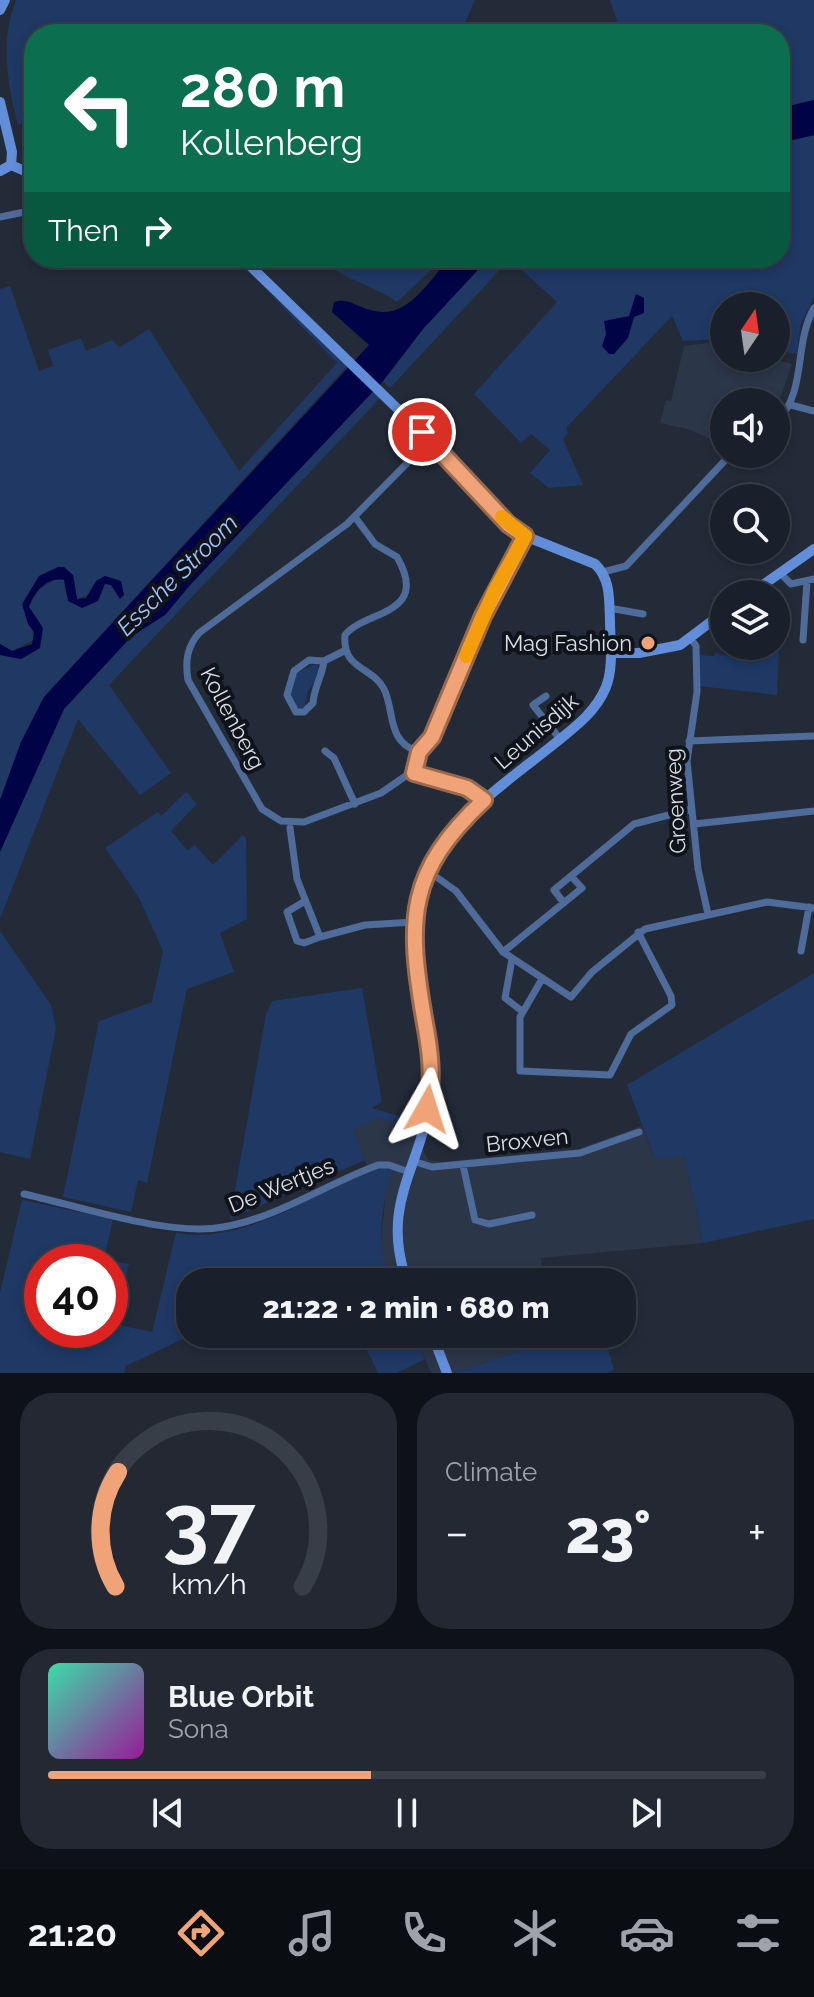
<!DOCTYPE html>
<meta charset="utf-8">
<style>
:root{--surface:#1a202b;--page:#232833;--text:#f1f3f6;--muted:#9fa3a9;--line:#383e47;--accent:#efa377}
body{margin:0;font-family:Raleway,sans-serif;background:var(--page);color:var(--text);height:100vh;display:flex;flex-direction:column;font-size:30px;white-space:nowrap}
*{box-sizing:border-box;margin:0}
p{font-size:26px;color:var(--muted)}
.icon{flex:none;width:44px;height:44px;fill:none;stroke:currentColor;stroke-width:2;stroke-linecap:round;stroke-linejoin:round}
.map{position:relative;height:1373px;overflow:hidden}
.drawer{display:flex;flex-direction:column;gap:20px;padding:20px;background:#0e1218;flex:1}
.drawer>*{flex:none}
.hud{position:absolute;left:24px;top:24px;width:766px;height:244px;border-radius:32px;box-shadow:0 4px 12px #0003,0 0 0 2px var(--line);background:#0b6e4f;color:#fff;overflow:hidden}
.needle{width:52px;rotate:13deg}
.fabs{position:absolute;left:710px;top:292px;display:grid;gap:16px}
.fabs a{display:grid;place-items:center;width:80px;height:80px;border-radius:50%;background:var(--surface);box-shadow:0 4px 12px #0003,0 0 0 2px var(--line);font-size:40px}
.speed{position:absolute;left:24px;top:1244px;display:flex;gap:16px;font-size:40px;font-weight:700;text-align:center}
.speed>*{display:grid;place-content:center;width:104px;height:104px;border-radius:50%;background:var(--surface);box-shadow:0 4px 12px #0003,0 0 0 2px var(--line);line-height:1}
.speed .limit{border:12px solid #d22;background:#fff;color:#111}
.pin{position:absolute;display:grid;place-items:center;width:68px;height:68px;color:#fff;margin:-34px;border:4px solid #fff;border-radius:50%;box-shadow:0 2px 8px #0007}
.me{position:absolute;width:88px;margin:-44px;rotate:6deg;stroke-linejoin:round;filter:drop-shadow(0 0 6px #0008)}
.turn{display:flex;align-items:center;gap:28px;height:168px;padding:0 24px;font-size:36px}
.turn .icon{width:104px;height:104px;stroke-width:2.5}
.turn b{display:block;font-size:56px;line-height:68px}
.then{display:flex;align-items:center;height:76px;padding:0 24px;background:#0003;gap:16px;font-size:30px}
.big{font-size:60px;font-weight:800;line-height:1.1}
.drawer .tile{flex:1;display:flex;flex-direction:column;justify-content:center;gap:12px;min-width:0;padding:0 28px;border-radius:32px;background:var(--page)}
.drawer .dial{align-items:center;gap:0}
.dial svg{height:208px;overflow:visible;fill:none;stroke:var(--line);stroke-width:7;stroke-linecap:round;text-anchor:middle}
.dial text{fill:var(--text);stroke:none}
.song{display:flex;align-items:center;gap:24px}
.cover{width:96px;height:96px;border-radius:12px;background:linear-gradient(135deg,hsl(160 70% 55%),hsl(300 70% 35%))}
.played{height:8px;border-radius:4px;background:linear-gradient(90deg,var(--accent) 45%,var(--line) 45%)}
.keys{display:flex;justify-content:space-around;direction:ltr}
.heat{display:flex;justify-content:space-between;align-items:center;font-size:44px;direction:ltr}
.drawer .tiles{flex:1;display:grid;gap:20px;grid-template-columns:1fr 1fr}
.tile:last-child{grid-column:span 2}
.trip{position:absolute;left:176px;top:1268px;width:460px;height:80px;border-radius:32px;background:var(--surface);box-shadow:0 4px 12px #0003,0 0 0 2px var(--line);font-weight:800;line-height:80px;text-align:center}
.tabs{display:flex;height:128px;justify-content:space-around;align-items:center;background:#0a0d11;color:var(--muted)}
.tabs .icon{width:56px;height:56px}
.tabs .current{color:var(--accent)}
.tabs b{font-size:36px;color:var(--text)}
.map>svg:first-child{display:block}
</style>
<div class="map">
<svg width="814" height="1373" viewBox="0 0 814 1373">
<rect width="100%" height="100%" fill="#232b39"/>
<path fill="#2b3649" d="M724 341V358H776V347L784 349 781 361 792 364 776 410V402H724V446L691 430 660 423 666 400 671 401 684 346Z
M378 1118 422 1130 421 1146 428 1160 442 1162 578 1149 642 1126 655 1159 684 1155 703 1243 541 1258 544 1282H391L380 1252 386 1191 370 1171 352 1130Z
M415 1334H555L556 1339 454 1373H431Z"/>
<path fill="#1f3864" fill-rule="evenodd" d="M16 0H475L460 34H34V118L18 125C7 82 0 41 16 0Z
M610 0H814V100L780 108V34H621Z
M814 135V297L800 326 797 354 776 350V306H724V339L683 341 672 316 566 428 568 433 563 439 583 485 549 488 530 473 550 450 531 434 521 443 474 394 557 302 510 259 390 388 383 381 423 329 489 258H594L599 265 611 258H780V143Z
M319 258H444L397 302C373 285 342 279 319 258Z
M10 286 39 371 53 366 48 350 81 338 86 351 112 340 120 347 149 329 239 471 337 363 267 291 348 365 44 697 21 742 0 800V655L21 659 37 650 39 621 29 607 39 589 58 578 64 580 66 593 82 608 105 584 111 585 120 599 124 595 121 581 94 584 91 594 77 599 73 575 39 576 23 604 35 639 12 651 0 644V289Z
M373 391 380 398 109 685 171 773 140 795 78 719 0 919V852L64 709 132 636 165 615 191 584Z
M751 646 779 648 777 695 699 686 698 655 714 656 715 653 740 659 742 655 751 653Z
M317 663 320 675 308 691 304 708 298 710 290 693 296 673Z
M186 792 197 804 171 831 187 850 195 845 213 865 243 835 246 838 247 919 220 933 234 972 187 989 147 1183 138 1180 131 1212 63 1197 99 1021 152 1002 163 951 139 898 105 848 158 812 161 816Z
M0 931 51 1005 56 1028 30 1159 0 1152Z
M814 973V1219L703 1243 684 1156 655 1159 627 1085Z
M362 988 382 1102 372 1108 415 1121 413 1128 378 1118 353 1130 365 1160 230 1219 266 1014 272 1001Z
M379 1168H393C382 1204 374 1247 391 1282H333L326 1269 299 1282H190L193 1334 126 1366 124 1373H0V1293L22 1200 113 1219 104 1260 129 1264 115 1324 152 1332 176 1233C247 1246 314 1191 379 1168ZM42 1262H110V1330H42Z
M359 1334H415L425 1359 397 1373H378Z
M571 1334H604L614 1370 607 1373H454Z"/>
<path fill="#000345" d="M814 100V135L780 143V108Z
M450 258H489L423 329 383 381 191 584 165 615 132 636 64 709 0 852V800L21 742 44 697 369 345 332 312 334 302C345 298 354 304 364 308 405 325 425 285 450 258Z
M636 294 644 298V313L634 317 628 338 614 354H609L602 346 606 334 604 321 629 316Z
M58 567H64L73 575 77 599 86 598 96 581 105 576 121 581 124 595 120 599 111 585 105 584 98 601 82 608 68 601 64 580C47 577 34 592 29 607L43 628 40 648 21 659 0 655V644L12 651 32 644 34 632 28 624 22 604 39 576Z"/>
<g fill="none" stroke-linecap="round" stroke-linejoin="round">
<path stroke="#4f6b9a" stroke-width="7" d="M0 217 34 210
M791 405 814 411
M776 423C808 390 793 345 814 308
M430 440 347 524 199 633C187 647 185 661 188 680L262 809 281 821 304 822 381 793 410 773 467 788 484 800
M355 517 375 544 397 557C431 616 364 610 345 635 342 670 372 666 384 689 395 711 386 742 419 752
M603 572 626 566 731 454
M780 573 791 584 814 579
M609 608 643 614
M691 639 696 646 697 692 687 761 698 869 708 914
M803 640 807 581
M324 661 309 660 294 671 287 695 296 712H304L313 703C314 687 322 677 324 661L346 650
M546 696 533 705 560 739
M689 741 814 736
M325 751 334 758 355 804
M419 752 432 737 483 616 525 536
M414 773 419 752
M694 824 814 811
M290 828 297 879 320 937 365 925 414 922
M428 871 456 891 503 952 571 997 592 972 645 929 767 902 814 908
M305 901 287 912 297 941 304 943 320 937
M564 903 554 890 634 824 692 809
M801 951 809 907
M503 952 582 888 571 876
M512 959 505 998 522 1011
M542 979 520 1017V1071L610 1075 631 1034 672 1005 671 996 638 932
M416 1162 432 1167 580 1153 639 1132
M463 1165 475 1220 489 1224 532 1215
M24 1194C79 1206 169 1237 223 1227 277 1218 326 1184 378 1165H389L409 1172"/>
<path stroke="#628dd9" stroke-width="10" d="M0 10 5 0
M0 102 12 152 11 165
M11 165 34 175
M0 171 11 165
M242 258 439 449 508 524 525 536 595 564C611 579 609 600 610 621 610 642 614 666 606 687 595 714 571 730 549 748 505 783 449 820 427 873 396 947 436 1014 431 1088 425 1166 378 1199 407 1282
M750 594 814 549
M611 653H639L680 645 724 612
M432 1334 447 1373"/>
</g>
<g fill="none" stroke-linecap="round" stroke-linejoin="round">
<defs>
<path id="route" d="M422 432 508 524 525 536 483 616 432 737 419 752 414 773 467 788 484 800C407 872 407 919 424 1018 430 1049 434 1078 427 1109"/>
</defs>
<use href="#route" stroke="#9b6a4d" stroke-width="20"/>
<use href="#route" stroke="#efa377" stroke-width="14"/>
<path stroke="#f59e0b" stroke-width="14" d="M466 656 494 592 525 536 502 517"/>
</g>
<circle fill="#efa377" stroke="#10141a" stroke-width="3" cx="648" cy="643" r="8"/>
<g text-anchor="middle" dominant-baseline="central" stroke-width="8" stroke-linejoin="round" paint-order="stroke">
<g font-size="22" fill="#dadfe8" stroke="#10141a" text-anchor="end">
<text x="632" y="643">Mag Fashion</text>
</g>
<g font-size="22" fill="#dadfe8" stroke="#10141a">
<text transform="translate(233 718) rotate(62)">Kollenberg</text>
<text transform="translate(536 731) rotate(-41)">Leunisdijk</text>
<text transform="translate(675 801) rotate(-93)">Groenweg</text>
<text transform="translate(527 1140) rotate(-6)">Broxven</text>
<text transform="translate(281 1185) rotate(-22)">De Wertjes</text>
</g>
<g font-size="24" font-style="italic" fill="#a2c4ff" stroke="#10141a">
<text transform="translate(177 575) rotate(-45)">Essche Stroom</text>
</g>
</g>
</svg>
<div class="fabs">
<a><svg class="needle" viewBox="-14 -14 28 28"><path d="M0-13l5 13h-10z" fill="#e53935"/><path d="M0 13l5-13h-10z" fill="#9fa3a9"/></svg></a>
<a><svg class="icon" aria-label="sound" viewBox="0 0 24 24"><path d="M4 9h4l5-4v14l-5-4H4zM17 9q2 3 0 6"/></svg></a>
<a><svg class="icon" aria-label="search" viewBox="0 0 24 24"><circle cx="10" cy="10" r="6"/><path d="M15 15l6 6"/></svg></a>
<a><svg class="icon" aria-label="layers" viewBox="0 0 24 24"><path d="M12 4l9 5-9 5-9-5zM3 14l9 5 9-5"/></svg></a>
</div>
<div class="speed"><div class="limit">40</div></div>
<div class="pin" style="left:422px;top:432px;background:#d93025"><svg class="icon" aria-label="arrive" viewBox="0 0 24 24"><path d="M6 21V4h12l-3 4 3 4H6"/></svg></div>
<svg class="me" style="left:427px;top:1109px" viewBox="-20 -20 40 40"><path d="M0-17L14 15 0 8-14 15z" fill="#efa377" stroke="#fff" stroke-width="4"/></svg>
<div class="trip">21:22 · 2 min · 680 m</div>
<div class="hud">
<div class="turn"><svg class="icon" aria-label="left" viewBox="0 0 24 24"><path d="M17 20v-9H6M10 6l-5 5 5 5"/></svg><div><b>280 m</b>Kollenberg</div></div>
<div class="then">Then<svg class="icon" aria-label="right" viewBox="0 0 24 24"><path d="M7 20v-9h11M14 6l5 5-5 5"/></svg></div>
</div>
</div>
<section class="drawer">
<div class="tiles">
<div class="tile dial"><svg viewBox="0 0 100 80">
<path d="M14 69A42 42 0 1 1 86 69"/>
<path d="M14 69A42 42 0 0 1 15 25" stroke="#efa377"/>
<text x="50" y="56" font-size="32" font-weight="700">37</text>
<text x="50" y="72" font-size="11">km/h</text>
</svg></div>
<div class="tile"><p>Climate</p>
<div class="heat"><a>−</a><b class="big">23°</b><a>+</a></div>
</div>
<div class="tile">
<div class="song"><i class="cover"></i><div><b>Blue Orbit</b><p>Sona</p></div></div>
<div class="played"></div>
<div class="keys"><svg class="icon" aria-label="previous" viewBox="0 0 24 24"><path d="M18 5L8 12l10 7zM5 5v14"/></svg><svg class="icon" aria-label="pause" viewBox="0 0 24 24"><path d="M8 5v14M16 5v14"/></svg><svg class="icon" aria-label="next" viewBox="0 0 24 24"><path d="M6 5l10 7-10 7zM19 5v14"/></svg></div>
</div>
</div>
</section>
<nav class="tabs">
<b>21:20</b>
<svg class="icon current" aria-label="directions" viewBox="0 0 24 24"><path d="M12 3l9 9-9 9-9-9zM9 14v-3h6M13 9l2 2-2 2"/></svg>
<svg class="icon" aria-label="music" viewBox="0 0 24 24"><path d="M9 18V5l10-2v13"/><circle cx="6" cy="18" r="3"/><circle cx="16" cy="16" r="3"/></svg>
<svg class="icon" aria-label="phone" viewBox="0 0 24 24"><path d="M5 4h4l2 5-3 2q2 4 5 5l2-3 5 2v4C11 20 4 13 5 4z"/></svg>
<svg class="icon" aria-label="climate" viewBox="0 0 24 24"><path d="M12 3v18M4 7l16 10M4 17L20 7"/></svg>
<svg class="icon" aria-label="car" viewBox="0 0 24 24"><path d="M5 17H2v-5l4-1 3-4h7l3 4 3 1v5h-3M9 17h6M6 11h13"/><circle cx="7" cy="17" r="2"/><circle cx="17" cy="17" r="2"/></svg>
<svg class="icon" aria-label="filters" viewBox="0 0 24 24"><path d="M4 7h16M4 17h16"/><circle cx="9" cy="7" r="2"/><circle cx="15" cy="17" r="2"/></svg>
</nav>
